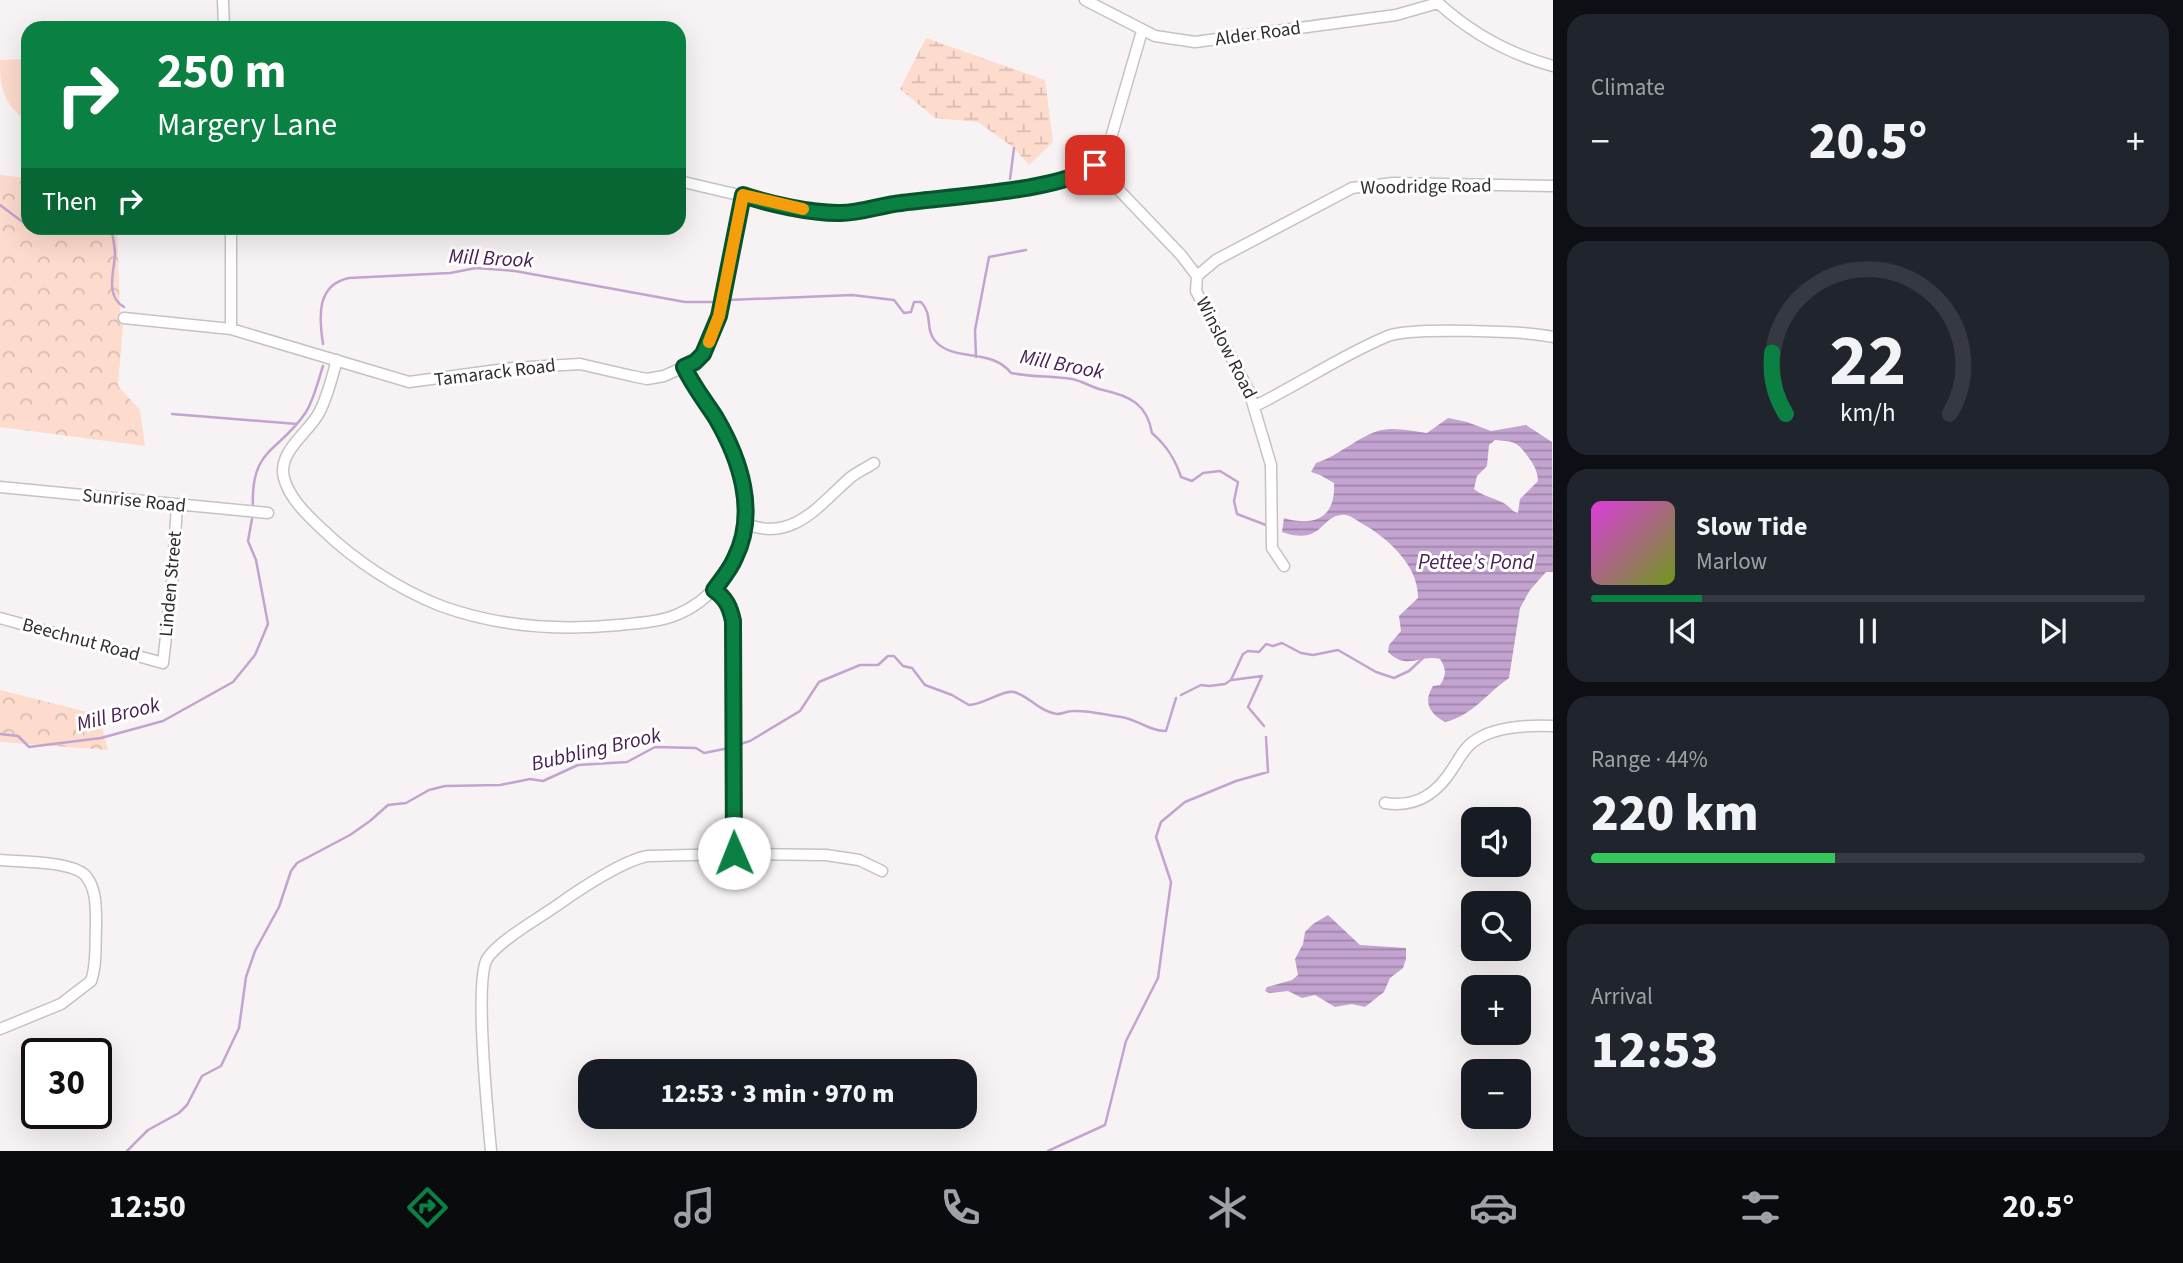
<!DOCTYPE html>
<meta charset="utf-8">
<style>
:root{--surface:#171b24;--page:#20242c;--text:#f1f3f6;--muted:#9ea1a6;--line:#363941;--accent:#0b8043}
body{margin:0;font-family:"Source Sans 3",sans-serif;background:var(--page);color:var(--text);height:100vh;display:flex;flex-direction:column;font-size:26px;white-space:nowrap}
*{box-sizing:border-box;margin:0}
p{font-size:23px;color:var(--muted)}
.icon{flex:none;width:38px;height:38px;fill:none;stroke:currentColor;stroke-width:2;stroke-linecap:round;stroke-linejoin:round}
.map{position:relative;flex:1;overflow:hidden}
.side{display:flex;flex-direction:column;gap:14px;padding:14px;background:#0d0f14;width:630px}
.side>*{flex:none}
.guide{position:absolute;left:21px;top:21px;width:665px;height:214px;border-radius:21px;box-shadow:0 7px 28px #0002;background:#0b8043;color:#fff;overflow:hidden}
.buttons{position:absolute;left:1461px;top:807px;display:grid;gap:14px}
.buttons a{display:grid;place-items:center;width:70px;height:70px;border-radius:14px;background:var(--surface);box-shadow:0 7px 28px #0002;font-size:35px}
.speed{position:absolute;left:21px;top:1038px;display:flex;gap:14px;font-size:35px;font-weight:700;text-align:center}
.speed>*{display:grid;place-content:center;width:91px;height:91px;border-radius:50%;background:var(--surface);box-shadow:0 7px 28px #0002;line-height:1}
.speed .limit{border:4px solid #111;border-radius:10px;background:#fff;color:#111}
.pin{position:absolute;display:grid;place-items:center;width:60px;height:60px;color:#fff;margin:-30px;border-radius:14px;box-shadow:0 4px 10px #0006}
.me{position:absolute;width:77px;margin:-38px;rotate:359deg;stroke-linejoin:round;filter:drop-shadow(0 0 5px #0008)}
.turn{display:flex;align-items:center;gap:24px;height:147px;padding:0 21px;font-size:32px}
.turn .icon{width:91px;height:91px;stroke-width:2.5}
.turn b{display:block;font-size:49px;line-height:60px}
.then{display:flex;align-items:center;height:66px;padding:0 21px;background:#0003;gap:14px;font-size:26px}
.big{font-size:52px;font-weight:800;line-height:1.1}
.side .widget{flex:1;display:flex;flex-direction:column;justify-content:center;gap:10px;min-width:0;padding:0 24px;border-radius:21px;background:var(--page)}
.side .dial{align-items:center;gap:0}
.dial svg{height:182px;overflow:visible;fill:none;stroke:var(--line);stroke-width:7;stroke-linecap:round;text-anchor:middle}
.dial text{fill:var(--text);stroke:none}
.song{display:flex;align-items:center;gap:21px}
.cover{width:84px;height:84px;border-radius:10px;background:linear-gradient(135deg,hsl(300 70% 55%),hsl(80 70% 35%))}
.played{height:7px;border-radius:4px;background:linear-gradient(90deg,var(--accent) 20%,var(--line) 20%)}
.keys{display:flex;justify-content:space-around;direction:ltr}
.heat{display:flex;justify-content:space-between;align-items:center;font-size:38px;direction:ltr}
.charge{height:10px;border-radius:5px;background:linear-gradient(90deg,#34c759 44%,var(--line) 0)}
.trip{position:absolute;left:578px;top:1059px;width:399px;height:70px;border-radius:21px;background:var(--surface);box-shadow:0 7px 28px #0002;font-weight:800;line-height:70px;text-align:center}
.tab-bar{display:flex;height:112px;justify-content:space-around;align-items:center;background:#090b0e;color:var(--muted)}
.tab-bar .icon{width:49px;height:49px}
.tab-bar .selected{color:var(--accent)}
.tab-bar b{font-size:32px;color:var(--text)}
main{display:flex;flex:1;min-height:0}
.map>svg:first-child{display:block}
</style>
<main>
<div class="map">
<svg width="1553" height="1151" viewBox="0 0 1553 1151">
<defs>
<pattern id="forest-crowns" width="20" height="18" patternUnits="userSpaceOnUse" patternTransform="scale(1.75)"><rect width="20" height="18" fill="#fddbcd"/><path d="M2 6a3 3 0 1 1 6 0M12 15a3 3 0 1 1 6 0" fill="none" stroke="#d9bcb0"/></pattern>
<pattern id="wetland-marsh" width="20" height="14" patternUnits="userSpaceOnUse" patternTransform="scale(1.75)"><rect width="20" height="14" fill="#fddbcd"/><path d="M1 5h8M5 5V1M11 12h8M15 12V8" fill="none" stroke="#d9bcb0"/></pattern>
<pattern id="water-rules" width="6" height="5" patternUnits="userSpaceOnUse" patternTransform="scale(1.75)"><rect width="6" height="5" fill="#c3a3cf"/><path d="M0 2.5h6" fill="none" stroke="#9f85a8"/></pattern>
</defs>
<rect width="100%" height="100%" fill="#f7f3f4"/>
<path fill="url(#forest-crowns)" d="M0 175 28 178V228H117L120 311 123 325 118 386 140 410 145 446 0 427Z
M0 690 99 715 108 750 0 742Z"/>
<path fill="url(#wetland-marsh)" d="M926 38 1045 80 1053 142 1029 165 1014 148 978 122 935 118 900 89Z"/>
<path fill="#fddbcd" d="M28 59V122C3 104 0 89 0 60Z"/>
<path fill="url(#water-rules)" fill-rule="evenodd" d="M1448 418 1467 422 1491 431 1526 425 1552 442 1553 572H1546L1530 590 1520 608 1509 678C1487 693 1472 716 1445 722 1429 713 1423 702 1433 686L1440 685C1447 675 1446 668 1440 659 1419 654 1407 671 1388 652L1389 645 1401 631 1399 616 1418 598C1419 566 1387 537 1361 523 1354 519 1349 514 1341 515 1320 517 1322 546 1282 532L1284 518C1314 527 1336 518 1334 483L1320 475 1311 472 1316 463C1341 455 1359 435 1382 430 1396 427 1412 431 1427 433ZM1495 440C1512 442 1516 440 1526 454 1533 464 1537 468 1538 481L1520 499 1518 513 1513 511C1503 498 1486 499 1474 489L1477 476 1487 466 1489 445Z
M1328 915 1360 945 1406 948V959L1403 968 1390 978 1384 992 1365 1007 1352 1004 1335 1007 1315 995 1302 998 1288 991 1269 993 1265 991 1267 987 1292 980 1298 975 1295 959 1303 944 1305 932 1313 924Z"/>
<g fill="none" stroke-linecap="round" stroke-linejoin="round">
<path stroke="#c3a3cf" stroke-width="2.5" d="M1010 179 1014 148
M0 205 28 226
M30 228 37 233 57 228
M100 228 112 231C113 239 115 247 115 254 114 273 105 296 124 307
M728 300 852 295 894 300 904 313 911 312 914 302H921C934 316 924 329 936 342 955 362 992 348 1011 373 1031 377 1051 376 1072 379 1083 381 1092 388 1103 390 1130 396 1147 404 1152 433 1167 446 1175 459 1181 477L1192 481 1203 473 1220 471 1238 482 1234 501 1237 514 1266 525
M323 344C319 317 316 285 349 278L450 273 476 268 515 271 685 302H712
M976 357 975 330 989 257 1026 250
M172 414 297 424
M253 508C250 447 279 453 306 412 314 399 318 381 323 366
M1232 680 1262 676 1248 707 1264 726
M1181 695 1201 685 1209 686 1225 684 1231 680 1243 654 1248 651 1259 652 1266 644 1273 646 1282 643 1301 653 1313 655 1338 650 1376 672 1394 678 1409 671 1423 658
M0 734 18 736 29 747 101 738 163 721 233 682 255 655 268 624 256 560 248 541 252 519
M737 745 750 741 800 711 819 682 860 665H878L888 656H894L903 666 912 668 925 685 952 695 969 705C983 705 1004 689 1014 692 1029 696 1040 712 1057 714 1062 714 1068 711 1073 711 1089 710 1105 715 1121 717 1137 719 1151 732 1166 731L1176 698
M127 1151 148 1130 179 1113 187 1105 202 1076 221 1066 239 1028 246 977 255 951 279 907 291 871 297 863 350 835 370 821 388 805 406 803 429 790 445 786 500 785 530 779 543 781 578 765 627 762 655 747 696 748 704 753 724 749
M1048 1151 1105 1125 1126 1041 1158 978 1171 882 1156 837 1161 822 1185 802 1236 781 1268 772 1266 737"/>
<defs>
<path id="minor" d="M223 0 224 28
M1085 0 1155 36 1195 42 1396 15 1438 3
M1435 0C1468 31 1509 54 1553 66
M1095 165 1181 255 1197 276 1196 291 1249 391 1271 465 1272 548 1284 566
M679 181 786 206 842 214 900 203 951 198 1064 180 1091 169 1108 148 1142 31
M1197 276 1216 260 1352 188 1393 183 1553 186
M124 318 231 329 409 382 513 368 580 364 632 376 647 379 664 376 695 362 703 354 711 337 719 316 743 195
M231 329V228
M337 360C332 377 328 395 320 411 310 432 277 451 284 478 289 498 308 516 322 529 355 561 398 589 441 606 499 627 558 631 619 625 638 623 659 622 676 615 709 602 734 571 741 537 745 518 747 499 743 479 733 437 703 405 684 367
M1255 406C1300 384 1342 355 1388 336 1409 327 1528 331 1553 337
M0 487 268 513
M744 523C792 544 819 505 851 477 858 472 866 468 874 463
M714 590C726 598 730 607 733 621L734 854
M0 618 163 663 172 584 177 505
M1385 803C1416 808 1437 794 1453 768 1459 759 1464 748 1473 742 1493 726 1528 725 1553 726
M0 860C20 862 71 861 85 875 97 888 96 910 96 927 95 945 97 964 91 981L61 1004 0 1029
M491 1151C488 1117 474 982 487 959 498 941 541 917 559 904 580 889 624 860 648 856L734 854 826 855 859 860 882 871"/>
</defs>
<use href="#minor" stroke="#c6c2c3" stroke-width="13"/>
<use href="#minor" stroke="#fff" stroke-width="10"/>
</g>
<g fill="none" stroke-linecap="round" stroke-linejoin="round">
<defs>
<path id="route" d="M734 853 733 621C730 607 726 598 714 590 721 580 730 570 735 558 758 512 740 459 716 418 705 401 693 386 684 367L695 362 703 354 719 316 743 195C769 204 810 213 838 213 859 214 880 205 901 203 943 197 1066 191 1095 165"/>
</defs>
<use href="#route" stroke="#07532c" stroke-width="18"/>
<use href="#route" stroke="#0b8043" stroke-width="12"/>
<path stroke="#f59e0b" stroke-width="12" d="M709 342 719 316 743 195 803 209"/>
</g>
<g text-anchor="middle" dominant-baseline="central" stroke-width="6" stroke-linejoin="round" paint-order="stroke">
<g font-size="19" fill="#302e2e" stroke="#fff">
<text transform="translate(1258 34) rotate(-8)">Alder Road</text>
<text transform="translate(1426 187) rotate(-1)">Woodridge Road</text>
<text transform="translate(1226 348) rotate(63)">Winslow Road</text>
<text transform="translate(495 373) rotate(-7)">Tamarack Road</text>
<text transform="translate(134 501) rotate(6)">Sunrise Road</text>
<text transform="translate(171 584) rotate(-85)">Linden Street</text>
<text transform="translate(81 640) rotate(15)">Beechnut Road</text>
</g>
<g font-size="21" font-style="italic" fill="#492056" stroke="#fff">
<text transform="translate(491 258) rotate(3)">Mill Brook</text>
<text transform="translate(1062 364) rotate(11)">Mill Brook</text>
<text x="1476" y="562">Pettee's Pond</text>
<text transform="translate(118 714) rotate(-14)">Mill Brook</text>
<text transform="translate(596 749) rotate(-13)">Bubbling Brook</text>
</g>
</g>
</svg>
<div class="buttons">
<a><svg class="icon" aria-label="sound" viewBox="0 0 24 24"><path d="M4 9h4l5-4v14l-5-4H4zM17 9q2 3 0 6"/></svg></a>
<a><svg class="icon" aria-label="search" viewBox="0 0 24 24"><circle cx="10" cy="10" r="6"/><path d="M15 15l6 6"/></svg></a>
<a>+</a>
<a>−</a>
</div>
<div class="speed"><div class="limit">30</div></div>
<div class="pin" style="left:1095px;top:165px;background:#d93025"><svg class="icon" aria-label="arrive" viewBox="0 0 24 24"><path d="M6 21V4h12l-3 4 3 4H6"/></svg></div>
<svg class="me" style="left:734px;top:853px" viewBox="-20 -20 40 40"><circle r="19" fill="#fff"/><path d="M0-13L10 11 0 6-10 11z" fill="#0b8043"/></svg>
<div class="trip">12:53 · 3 min · 970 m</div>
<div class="guide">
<div class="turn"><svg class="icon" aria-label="right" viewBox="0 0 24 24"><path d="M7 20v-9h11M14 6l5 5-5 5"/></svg><div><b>250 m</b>Margery Lane</div></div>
<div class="then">Then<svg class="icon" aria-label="right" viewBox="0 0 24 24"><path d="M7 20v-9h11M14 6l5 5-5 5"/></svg></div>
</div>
</div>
<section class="side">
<div class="widget"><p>Climate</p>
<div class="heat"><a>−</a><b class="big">20.5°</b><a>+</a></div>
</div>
<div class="widget dial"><svg viewBox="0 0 100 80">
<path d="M14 69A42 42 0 1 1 86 69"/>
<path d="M14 69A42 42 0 0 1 8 42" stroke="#0b8043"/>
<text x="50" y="56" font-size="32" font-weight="700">22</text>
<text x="50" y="72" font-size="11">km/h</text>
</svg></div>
<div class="widget">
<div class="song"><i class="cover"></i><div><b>Slow Tide</b><p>Marlow</p></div></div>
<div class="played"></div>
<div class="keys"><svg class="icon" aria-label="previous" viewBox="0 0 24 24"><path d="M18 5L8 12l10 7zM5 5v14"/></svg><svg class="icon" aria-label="pause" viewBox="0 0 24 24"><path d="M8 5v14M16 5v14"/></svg><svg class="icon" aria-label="next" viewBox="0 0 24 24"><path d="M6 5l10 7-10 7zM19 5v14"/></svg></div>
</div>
<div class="widget"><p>Range · 44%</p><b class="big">220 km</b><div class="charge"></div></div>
<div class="widget"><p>Arrival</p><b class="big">12:53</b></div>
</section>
</main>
<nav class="tab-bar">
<b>12:50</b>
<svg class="icon selected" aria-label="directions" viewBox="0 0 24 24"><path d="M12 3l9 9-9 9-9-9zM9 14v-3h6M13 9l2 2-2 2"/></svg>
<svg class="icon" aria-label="music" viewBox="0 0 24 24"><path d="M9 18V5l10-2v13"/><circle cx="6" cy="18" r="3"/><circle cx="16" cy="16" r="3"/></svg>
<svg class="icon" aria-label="phone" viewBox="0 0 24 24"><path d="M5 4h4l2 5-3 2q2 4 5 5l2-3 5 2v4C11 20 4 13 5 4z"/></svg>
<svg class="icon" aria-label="climate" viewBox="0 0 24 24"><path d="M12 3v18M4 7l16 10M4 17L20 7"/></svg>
<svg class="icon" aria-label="car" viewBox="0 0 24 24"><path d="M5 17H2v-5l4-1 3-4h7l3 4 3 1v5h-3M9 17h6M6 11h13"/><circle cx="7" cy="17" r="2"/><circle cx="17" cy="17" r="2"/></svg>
<svg class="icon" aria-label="filters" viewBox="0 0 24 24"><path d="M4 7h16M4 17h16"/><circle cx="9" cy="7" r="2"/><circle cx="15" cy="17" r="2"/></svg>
<b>20.5°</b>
</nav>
